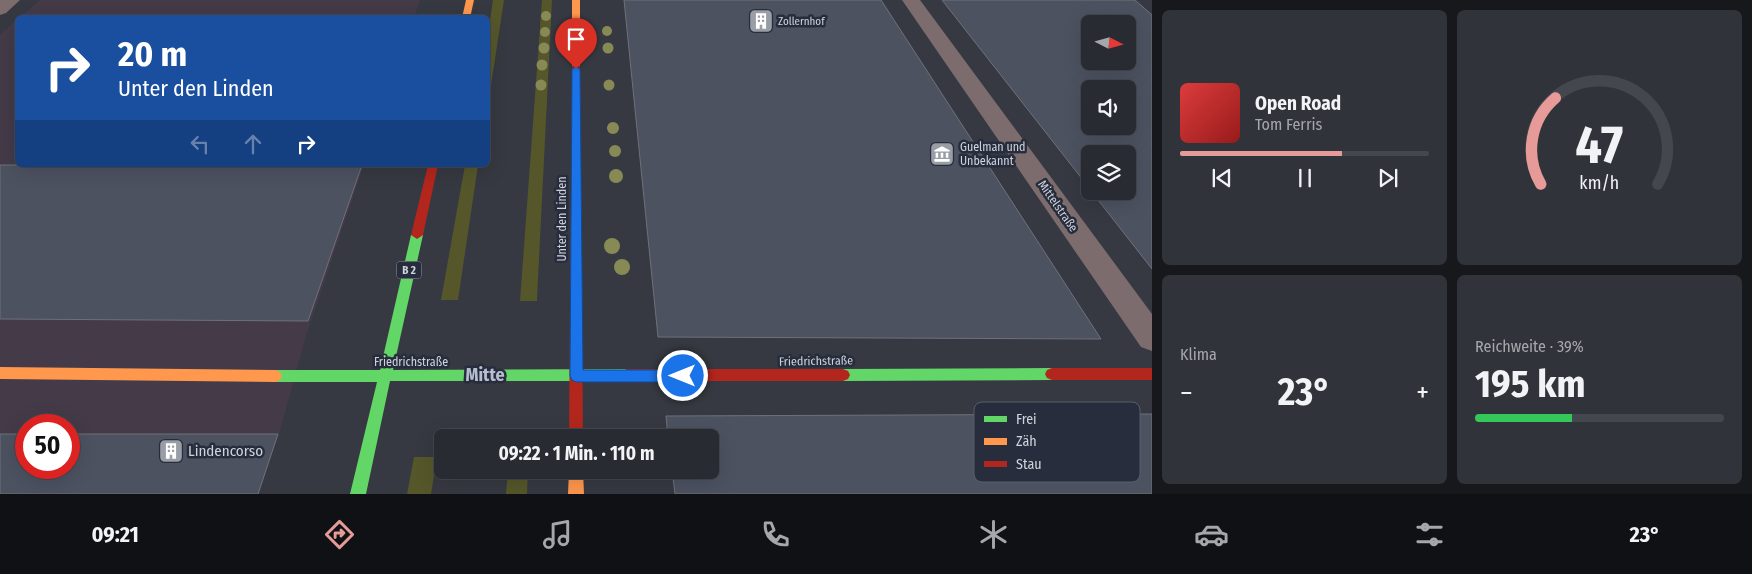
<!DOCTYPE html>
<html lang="de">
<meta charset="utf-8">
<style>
:root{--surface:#282b31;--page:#303339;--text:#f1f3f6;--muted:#a5a7ab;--line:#44474d;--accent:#e69b98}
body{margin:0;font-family:"Fira Sans Condensed",sans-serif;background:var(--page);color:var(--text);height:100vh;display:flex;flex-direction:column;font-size:19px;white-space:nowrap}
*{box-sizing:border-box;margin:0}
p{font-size:16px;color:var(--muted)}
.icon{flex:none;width:28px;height:28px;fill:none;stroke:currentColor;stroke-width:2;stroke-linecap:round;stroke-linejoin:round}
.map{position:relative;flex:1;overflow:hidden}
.sheet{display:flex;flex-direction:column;gap:10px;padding:10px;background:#16181b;width:600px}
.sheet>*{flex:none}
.banner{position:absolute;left:15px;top:15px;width:475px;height:152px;border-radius:8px;box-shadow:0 5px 20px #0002,0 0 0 1px var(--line);background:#1a4fa0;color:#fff;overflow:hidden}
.needle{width:32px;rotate:96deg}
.controls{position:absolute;left:1081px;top:15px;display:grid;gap:10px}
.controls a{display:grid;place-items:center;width:55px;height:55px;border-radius:8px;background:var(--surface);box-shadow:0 5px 20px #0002,0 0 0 1px var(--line);font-size:25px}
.speed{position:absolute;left:15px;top:414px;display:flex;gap:10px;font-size:25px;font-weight:700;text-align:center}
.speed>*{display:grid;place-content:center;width:65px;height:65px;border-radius:50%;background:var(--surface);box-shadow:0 5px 20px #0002,0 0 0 1px var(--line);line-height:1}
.speed .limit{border:8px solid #d22;background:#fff;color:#111}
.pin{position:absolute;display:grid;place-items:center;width:42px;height:42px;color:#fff;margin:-51px -21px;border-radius:50% 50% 50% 0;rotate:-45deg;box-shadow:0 0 5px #0007}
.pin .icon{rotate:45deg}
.me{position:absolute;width:55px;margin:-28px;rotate:270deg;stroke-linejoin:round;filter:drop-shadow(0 0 4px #0008)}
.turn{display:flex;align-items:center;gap:18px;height:105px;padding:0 20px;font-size:22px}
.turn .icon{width:65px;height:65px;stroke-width:2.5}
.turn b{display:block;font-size:35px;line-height:42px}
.lanes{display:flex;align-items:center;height:48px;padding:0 20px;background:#0003;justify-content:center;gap:25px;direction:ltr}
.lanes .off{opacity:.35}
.big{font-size:38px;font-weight:700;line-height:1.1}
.sheet .card{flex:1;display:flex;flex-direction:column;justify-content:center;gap:8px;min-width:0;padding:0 18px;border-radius:8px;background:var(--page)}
.sheet .dial{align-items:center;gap:0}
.dial svg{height:130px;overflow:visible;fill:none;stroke:var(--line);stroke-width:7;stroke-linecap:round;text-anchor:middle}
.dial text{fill:var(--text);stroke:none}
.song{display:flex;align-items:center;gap:15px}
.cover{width:60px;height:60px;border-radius:8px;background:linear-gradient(135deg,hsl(0 70% 55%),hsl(0 70% 35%))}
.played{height:5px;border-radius:2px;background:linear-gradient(90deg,var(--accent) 65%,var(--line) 65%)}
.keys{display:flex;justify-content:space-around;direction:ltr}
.heat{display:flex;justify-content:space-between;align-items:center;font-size:28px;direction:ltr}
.charge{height:8px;border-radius:4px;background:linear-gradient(90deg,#34c759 39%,var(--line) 0)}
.sheet .tiles{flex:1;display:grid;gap:10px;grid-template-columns:repeat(2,1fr)}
.trip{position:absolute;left:434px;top:429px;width:285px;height:50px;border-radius:8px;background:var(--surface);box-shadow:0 5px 20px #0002,0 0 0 1px var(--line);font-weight:700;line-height:50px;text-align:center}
.dock{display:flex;height:80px;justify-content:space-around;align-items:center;background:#101114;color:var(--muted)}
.dock .icon{width:35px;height:35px}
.dock .selected{color:var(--accent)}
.dock b{font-size:22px;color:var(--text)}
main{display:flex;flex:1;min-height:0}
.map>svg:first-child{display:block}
</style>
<main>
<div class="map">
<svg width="1152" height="494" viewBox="0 0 1152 494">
<rect width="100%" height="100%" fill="#363941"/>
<path fill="#443a48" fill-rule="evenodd" d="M40 0H420L414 18 20 17Z
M17 19 18 165H364L306 336 279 434 259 494H0V35ZM26 425H69V468H26Z"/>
<path fill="#55572a" d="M493 0H504L488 105V34Z
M542 0H552L537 299V301H520Z
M465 165H478L458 300H441Z
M414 457H437L431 494H407Z
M508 470H528L527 494H506Z"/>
<path fill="#4d5261" stroke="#6e7179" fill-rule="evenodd" d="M624 0H881L1101 339 658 337Z
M942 0H1135L1152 15V269L1091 191H1128V154H1090V189ZM1090 24H1128V61H1090ZM1090 89H1128V126H1090Z
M0 165H362L308 321 0 319Z
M1152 414V494H675L672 470H710V438H668L666 416Z
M0 434H26V468H69V434H278L258 494H0Z"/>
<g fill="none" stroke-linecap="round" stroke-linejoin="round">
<path fill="#7c6c6d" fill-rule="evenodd" d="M0 0H20L6 13 0 15Z
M902 0H920L1152 314V351L1141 347Z"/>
<path fill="#63d668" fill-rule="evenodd" d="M417 231 423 235 393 370 627 369 632 371 634 375 632 379 627 381H390L366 494H350L377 382H275L270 380 268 376 270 372 275 370H380L411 235Z
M1052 368 1057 370 1059 374 1057 378 1052 380 843 381 838 379 836 375 838 371 843 369Z"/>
<path fill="#ff974d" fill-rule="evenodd" d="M466 0H474L470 18H462Z
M572 0H580V66L576 69 572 66Z
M0 367 275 370 280 372 282 376 280 380 275 382 0 379Z
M569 470H583L584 494H568Z"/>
<path fill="#b3261e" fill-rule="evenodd" d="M576 63 580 66 583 438H569L572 66Z
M428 165H438L423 235 417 239 411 235Z
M1052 368H1152V380H1052L1047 378 1045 374 1047 370Z
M627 369H843L848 371 850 375 848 379 843 381H627L622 379 620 375 622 371Z"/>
</g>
<g fill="#878a54">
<circle cx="546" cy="16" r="5"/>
<circle cx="607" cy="31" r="5"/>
<circle cx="545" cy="32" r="5"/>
<circle cx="544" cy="48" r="5.5"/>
<circle cx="608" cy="48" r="5.5"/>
<circle cx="542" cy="65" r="5.5"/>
<circle cx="541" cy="85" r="5.5"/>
<circle cx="609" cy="85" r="5.5"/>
<circle cx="613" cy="128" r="6"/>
<circle cx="615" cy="151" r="6"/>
<circle cx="616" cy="176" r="7"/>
<circle cx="612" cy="246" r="8"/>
<circle cx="622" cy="267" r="8"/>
</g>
<path fill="#1a73e8" stroke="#114b97" d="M576 66 580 69 583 370H683L687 372 689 376 687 380 683 382H576L572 380 570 376 572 69Z"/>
<defs>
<symbol id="building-square" viewBox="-11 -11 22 22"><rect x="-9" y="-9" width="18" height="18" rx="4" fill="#999da6" stroke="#272d3c"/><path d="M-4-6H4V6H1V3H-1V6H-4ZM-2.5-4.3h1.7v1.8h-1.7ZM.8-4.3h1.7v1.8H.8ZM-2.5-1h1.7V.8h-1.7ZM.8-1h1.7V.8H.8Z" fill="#fff"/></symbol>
<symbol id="museum-square" viewBox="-11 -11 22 22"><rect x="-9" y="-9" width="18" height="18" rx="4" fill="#999da6" stroke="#272d3c"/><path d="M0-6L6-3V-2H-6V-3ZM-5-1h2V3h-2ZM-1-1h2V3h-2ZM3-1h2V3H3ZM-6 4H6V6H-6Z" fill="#fff"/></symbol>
</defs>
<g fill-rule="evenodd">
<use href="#building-square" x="747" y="7" width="28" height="28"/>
<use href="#museum-square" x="928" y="140" width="28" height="28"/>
<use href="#building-square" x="157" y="437" width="28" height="28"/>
</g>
<g text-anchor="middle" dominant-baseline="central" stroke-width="5" stroke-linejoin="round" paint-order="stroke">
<g font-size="11" fill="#cfd3dd" stroke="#272d3c" text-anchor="start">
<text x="778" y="21">Zollernhof</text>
</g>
<rect fill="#272d3c" stroke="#9da1ad" stroke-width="1" x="396.5" y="261.5" width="25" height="17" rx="4"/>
<g font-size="11" font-weight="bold" fill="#cfd3dd">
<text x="409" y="270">B 2</text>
</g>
<g font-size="12" fill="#cfd3dd" stroke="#272d3c" text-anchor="start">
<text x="960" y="147">Guelman und<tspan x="960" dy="14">Unbekannt</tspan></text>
</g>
<g font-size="12" fill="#cfd3dd" stroke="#272d3c">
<text transform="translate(1058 206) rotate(55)">Mittelstraße</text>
<text transform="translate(562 219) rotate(-90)">Unter den Linden</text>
<text transform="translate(816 361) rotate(-1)">Friedrichstraße</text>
<text x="411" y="362">Friedrichstraße</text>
</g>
<g font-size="15" fill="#cfd3dd" stroke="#272d3c" text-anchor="start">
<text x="188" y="451">Lindencorso</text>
</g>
<g font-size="18" font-weight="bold" fill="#b6bed1" stroke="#272d3c">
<text x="485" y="375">Mitte</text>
</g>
</g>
<rect x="974" y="402" width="166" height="80" rx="8" fill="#272d3c" stroke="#595f6c" stroke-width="1"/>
<rect x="984" y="416" width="23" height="6" fill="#63d668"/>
<rect x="984" y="438" width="23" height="7" fill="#ff974d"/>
<rect x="984" y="461" width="23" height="6" fill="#b3261e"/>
<g font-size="14" fill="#cfd3dd">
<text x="1016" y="424">Frei</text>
<text x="1016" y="446">Zäh</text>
<text x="1016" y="469">Stau</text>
</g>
</svg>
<div class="controls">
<a><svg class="needle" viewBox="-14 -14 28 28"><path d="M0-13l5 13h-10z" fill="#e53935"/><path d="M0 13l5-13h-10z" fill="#a5a7ab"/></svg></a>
<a><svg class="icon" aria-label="sound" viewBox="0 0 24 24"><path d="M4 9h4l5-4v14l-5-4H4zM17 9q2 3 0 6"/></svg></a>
<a><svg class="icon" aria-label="layers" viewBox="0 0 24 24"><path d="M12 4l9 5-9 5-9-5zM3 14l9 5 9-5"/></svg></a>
</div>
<div class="speed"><div class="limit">50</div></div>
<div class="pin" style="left:576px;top:69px;background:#d93025"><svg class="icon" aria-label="arrive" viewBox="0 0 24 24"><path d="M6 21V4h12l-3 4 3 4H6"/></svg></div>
<svg class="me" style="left:683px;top:376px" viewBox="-20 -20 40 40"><circle r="17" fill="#1a73e8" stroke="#fff" stroke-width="3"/><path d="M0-11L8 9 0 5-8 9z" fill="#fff"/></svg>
<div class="trip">09:22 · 1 Min. · 110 m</div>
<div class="banner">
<div class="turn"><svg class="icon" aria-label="right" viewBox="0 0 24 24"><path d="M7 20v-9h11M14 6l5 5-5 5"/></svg><div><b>20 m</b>Unter den Linden</div></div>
<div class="lanes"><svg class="icon off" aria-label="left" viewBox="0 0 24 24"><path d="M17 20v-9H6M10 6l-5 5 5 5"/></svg><svg class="icon off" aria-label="ahead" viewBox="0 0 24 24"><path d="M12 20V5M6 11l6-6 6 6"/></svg><svg class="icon" aria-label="right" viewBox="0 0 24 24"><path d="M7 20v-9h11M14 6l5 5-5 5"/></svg></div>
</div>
</div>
<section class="sheet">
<div class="tiles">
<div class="card">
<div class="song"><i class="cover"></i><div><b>Open Road</b><p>Tom Ferris</p></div></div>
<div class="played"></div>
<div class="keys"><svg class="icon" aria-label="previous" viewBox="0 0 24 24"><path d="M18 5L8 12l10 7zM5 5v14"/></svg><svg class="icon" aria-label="pause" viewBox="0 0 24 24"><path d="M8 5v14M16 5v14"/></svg><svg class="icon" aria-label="next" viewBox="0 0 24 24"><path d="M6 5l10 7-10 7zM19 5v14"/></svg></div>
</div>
<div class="card dial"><svg viewBox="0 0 100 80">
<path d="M14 69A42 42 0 1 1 86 69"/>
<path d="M14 69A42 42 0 0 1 23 16" stroke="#e69b98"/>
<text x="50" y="56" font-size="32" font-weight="700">47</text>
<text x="50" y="72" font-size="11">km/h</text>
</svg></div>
<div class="card"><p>Klima</p>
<div class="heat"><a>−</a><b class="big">23°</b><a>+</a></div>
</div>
<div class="card"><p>Reichweite · 39%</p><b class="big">195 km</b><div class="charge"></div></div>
</div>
</section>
</main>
<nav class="dock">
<b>09:21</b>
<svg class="icon selected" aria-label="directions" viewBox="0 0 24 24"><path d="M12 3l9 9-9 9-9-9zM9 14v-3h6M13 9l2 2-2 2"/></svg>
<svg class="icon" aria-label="music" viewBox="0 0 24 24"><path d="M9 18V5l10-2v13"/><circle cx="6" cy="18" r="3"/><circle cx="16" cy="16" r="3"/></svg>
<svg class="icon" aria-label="phone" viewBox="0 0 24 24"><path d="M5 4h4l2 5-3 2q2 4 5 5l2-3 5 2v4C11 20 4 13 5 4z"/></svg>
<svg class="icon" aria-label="climate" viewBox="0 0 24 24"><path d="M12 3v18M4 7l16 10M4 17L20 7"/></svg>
<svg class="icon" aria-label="car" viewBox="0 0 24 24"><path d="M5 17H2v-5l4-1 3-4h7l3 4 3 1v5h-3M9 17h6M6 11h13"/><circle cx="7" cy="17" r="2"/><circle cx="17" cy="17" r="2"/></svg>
<svg class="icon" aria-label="filters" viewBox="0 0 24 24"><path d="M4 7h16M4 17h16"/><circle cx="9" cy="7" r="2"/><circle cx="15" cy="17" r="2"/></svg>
<b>23°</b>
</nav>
